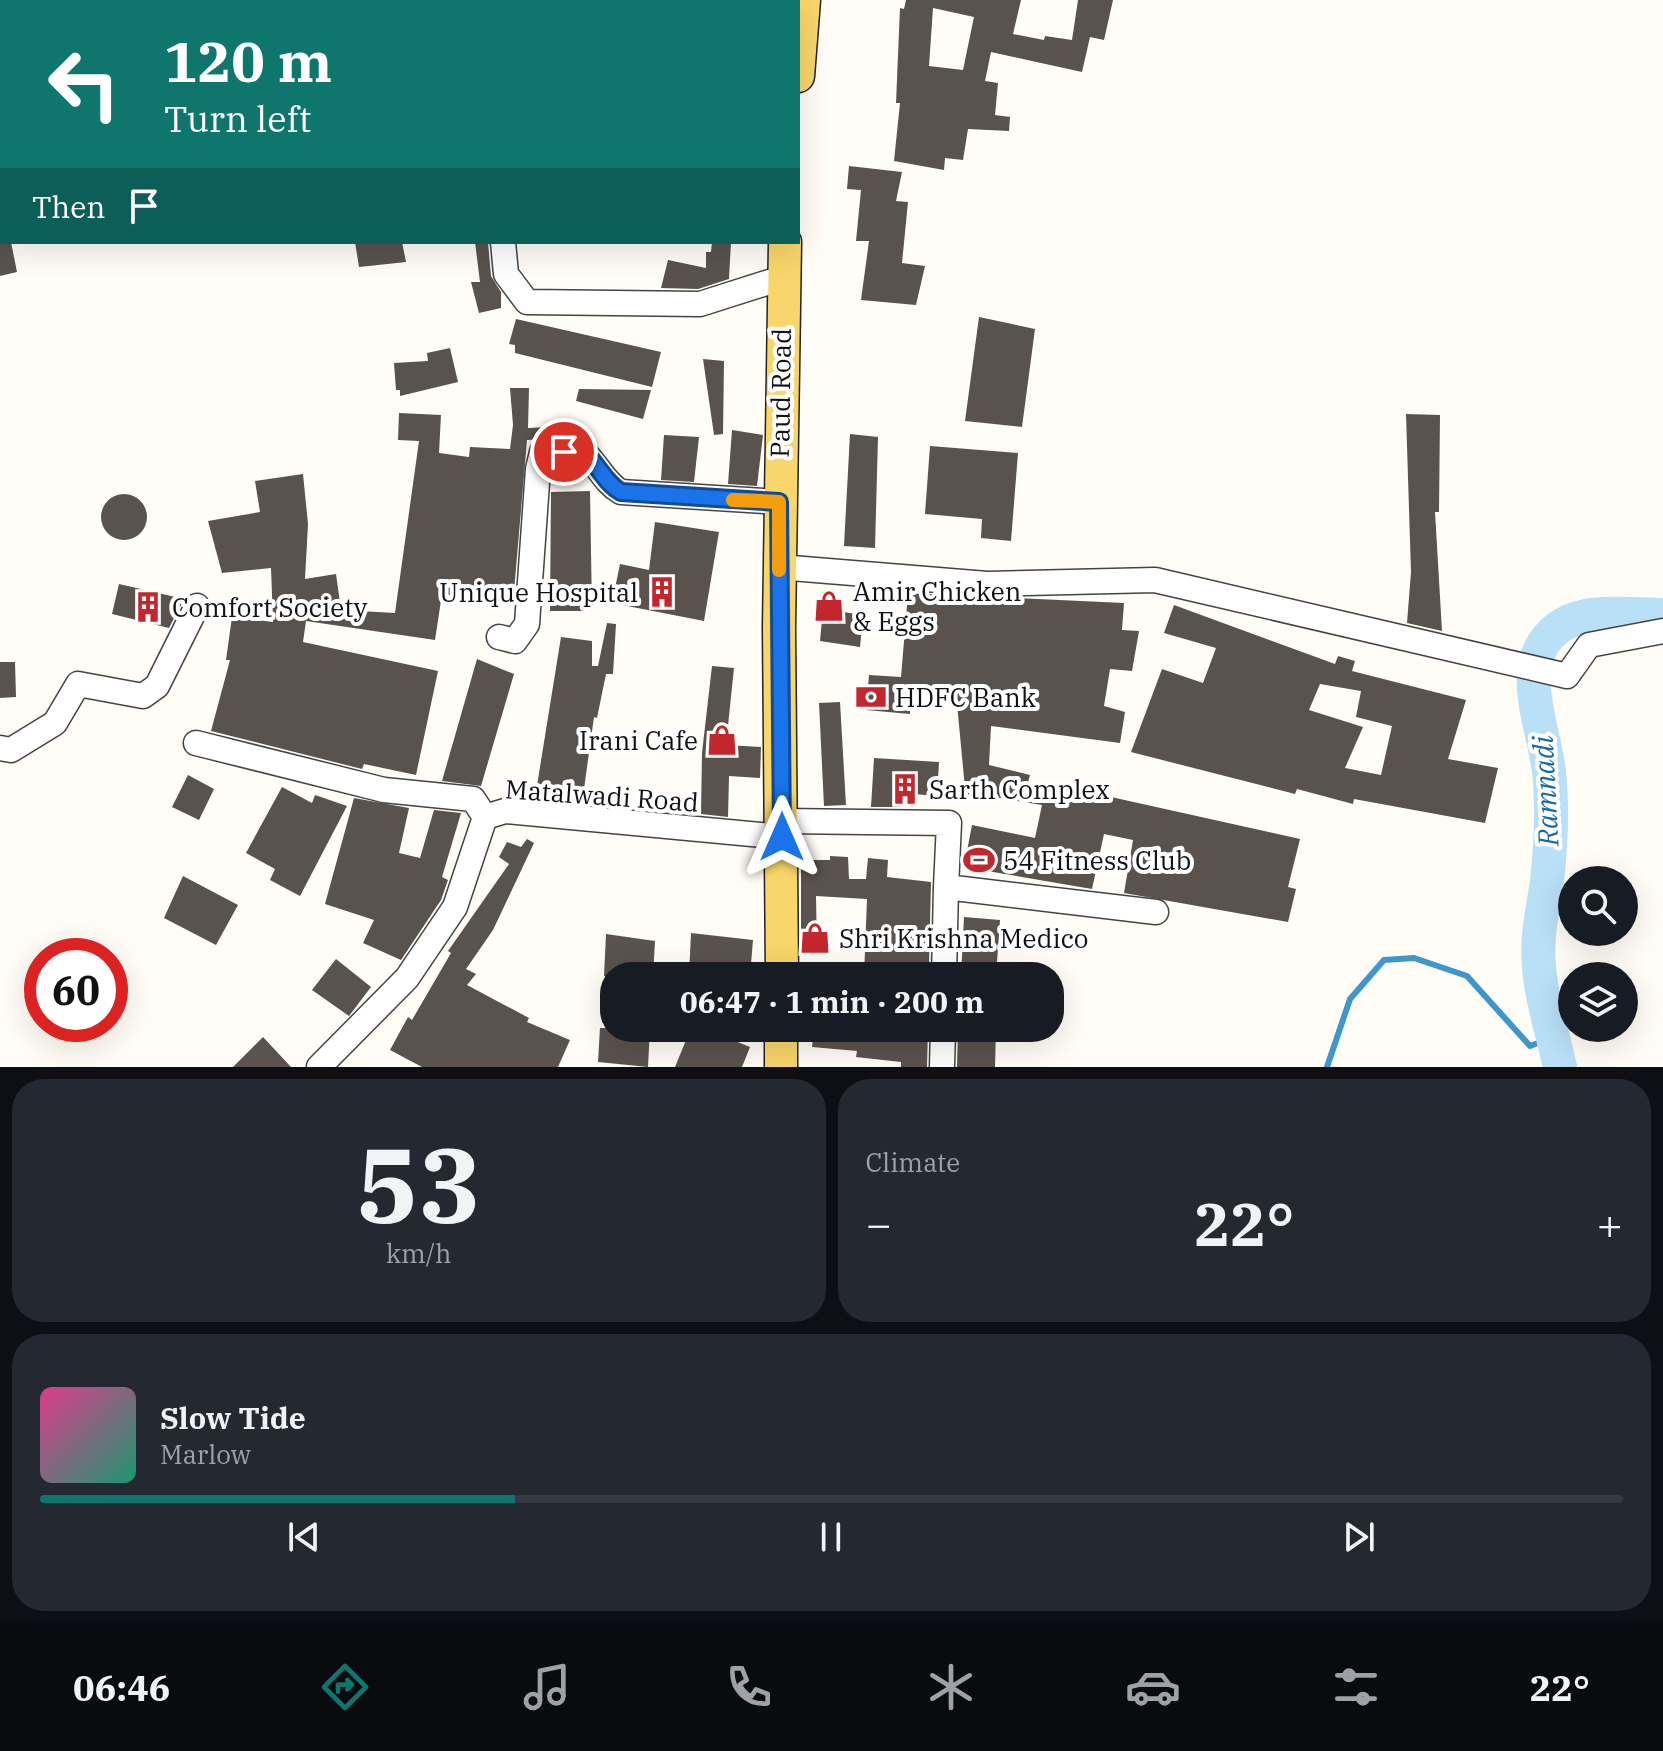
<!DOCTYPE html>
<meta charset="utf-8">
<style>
:root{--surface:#171b24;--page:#242831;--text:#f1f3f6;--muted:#9ea1a6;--line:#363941;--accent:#0f766e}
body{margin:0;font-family:"IBM Plex Serif",serif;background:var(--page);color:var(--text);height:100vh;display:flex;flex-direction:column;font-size:30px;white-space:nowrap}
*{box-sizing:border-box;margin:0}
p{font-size:26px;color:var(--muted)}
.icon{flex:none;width:44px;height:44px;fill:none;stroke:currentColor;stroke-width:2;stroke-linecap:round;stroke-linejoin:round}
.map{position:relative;height:1067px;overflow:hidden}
.details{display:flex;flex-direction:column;gap:12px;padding:12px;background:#0d0f14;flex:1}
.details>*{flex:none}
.banner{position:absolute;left:0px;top:0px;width:800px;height:244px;box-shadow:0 8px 32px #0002;background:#0f766e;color:#fff;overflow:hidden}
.fabs{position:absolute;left:1558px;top:866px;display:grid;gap:16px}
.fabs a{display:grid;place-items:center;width:80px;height:80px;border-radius:50%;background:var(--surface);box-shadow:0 8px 32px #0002;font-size:40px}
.speed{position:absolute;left:24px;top:938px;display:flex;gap:16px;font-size:40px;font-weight:700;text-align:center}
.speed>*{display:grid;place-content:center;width:104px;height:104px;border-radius:50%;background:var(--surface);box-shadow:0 8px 32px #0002;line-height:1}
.speed .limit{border:12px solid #d22;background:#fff;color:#111}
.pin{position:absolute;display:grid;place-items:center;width:68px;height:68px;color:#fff;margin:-34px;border:4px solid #fff;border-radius:50%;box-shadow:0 2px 8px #0007}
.me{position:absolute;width:88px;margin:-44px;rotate:0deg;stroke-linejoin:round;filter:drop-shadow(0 0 6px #0008)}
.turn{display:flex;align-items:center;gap:28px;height:168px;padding:0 32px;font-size:36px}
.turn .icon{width:104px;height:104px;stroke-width:2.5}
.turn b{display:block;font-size:56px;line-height:68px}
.then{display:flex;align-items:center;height:76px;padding:0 32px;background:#0003;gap:16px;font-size:30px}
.big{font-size:60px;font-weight:700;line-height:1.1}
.details .widget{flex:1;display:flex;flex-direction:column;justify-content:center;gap:12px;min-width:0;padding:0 28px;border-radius:32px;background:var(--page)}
.details .dial{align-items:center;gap:0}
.dial b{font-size:104px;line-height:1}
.song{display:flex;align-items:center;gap:24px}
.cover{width:96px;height:96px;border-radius:12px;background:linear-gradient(135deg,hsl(330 70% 55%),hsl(160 70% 35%))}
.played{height:8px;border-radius:4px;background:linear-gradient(90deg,var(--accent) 30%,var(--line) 30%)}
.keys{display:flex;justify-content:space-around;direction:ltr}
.heat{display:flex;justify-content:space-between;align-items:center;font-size:44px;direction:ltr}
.details .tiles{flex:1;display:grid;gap:12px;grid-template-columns:1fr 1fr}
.widget:last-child{grid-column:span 2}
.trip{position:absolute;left:600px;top:962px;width:464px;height:80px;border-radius:32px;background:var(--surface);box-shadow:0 8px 32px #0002;font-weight:700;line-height:80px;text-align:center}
.tab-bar{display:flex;height:128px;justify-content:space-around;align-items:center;background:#090b0e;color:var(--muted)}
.tab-bar .icon{width:56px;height:56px}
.tab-bar .on{color:var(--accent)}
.tab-bar b{font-size:36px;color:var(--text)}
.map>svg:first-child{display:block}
</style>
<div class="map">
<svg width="1663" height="1067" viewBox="0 0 1663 1067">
<rect width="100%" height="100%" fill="#fffdf5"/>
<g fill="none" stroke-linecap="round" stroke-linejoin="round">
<path stroke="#3f96cf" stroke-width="6" d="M1327 1067 1350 999 1384 960 1414 958 1467 976 1530 1046 1554 1037"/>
<path stroke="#b9e0f7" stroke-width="34" d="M1560 1067C1553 1034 1541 999 1539 966 1536 936 1543 910 1547 881 1551 844 1553 809 1549 772 1545 730 1515 668 1552 633 1579 606 1628 615 1663 615"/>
</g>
<path fill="#5a524d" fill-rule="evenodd" d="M906 0H1021L1013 34 1044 40 1045 36 1072 40 1078 0H1113L1104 40 1090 37 1082 72 991 52 985 81 998 83 995 115 1010 117 1009 131 968 129 963 160 945 158 944 170 894 161 900 103H896L900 8 904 9ZM933 8 974 17 963 70 929 66Z
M849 166 902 172 896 201 908 202 902 263 925 266 916 305 861 300 869 241H856L861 190 847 189Z
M0 225 2 242H11L17 272 0 276Z
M355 242H402L406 262 359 267Z
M475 242H488L491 276 501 292V308L479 313 471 282H480Z
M712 242H731L729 279 698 289 661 288 668 260 706 268V252H711Z
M979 317 1035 329 1022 427 965 421Z
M516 319 661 352 652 387 515 353V345L509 344Z
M450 348 458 382 400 396V390H396L394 363 428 361 427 353Z
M703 359 724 361 723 434 714 435Z
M510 388H529L528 428 568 426 569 438 527 440 513 603 442 594 435 640 306 621 303 642 438 671 416 775 364 764 362 769 211 731 230 660H226L232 617 273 622 271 568 222 573 208 521 260 512 255 481 303 474 308 524 305 579 336 574 341 610 395 613 419 441 398 440 399 413 441 415 439 453 469 457 470 447 510 449 513 425Z
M579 389 651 390 643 419 576 401Z
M1406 414 1440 415 1439 512H1435L1442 631 1407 623 1411 572Z
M732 430 763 435 757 486 728 484Z
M850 434 878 437 875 548 844 546Z
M664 435 699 437 694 482 661 480Z
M930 446 1018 453 1011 541 981 538 982 519 925 514Z
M590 491 592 611H550L551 492Z
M101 517a23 23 0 1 1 46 0a23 23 0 1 1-46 0Z
M655 522 719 532 704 621 612 603 620 564 649 570Z
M119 584 184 599 169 628 112 614Z
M908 593 1124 603 1122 630 1139 631 1132 671 1110 669 1104 706 1125 712 1120 743 991 726 989 765 1030 775 1027 786 1091 800 1093 793 1300 839 1288 887 1296 889 1288 922 1124 893 1133 840 1104 834 1092 889 964 867 972 825 1035 838 1042 805 988 796 987 801 966 799 956 693 911 691 910 714 866 710 869 675 901 677Z
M1174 605 1335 664 1338 656 1355 661 1352 671 1466 700 1448 759 1498 768 1485 823 1354 799 1353 804 1297 789 1295 794 1131 752 1162 669 1203 683 1216 648 1164 633ZM1320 684 1361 691 1356 717 1392 726 1381 775 1345 768 1363 727 1309 710Z
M823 609 863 615 860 647 820 641Z
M607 623 616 624 613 674H606L597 718 594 717 582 803 535 798 561 637 592 641V666H598Z
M477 659 514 674 481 786 442 781Z
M0 662H15L16 697 0 698Z
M712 666 734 668 726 745 761 747 760 778 729 776 728 817 701 814 702 753Z
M840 702 846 805 824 806 819 703Z
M874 758 939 762 937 796 902 793 900 807H871Z
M188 775 214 789 199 820 172 807Z
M282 787 312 803 315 795 347 806 300 896 270 880 275 869 246 853Z
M354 798 409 808 399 853 420 858 434 810 461 813 442 877 448 880 441 900 401 960 363 943 374 920 325 904Z
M527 839 534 843 493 930 466 969 476 974 467 985 529 1018 527 1022 570 1040 558 1067H422L390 1050 408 1017 412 1020 451 953 448 951 509 864 499 857 507 842 521 847Z
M830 856 848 857 849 879H866L868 858 888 860 887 877 931 882 929 967 898 965 897 976H864L867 899 816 896 817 953 801 954V860H830Z
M183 876 238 905 216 945 164 918Z
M964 917 1000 920 996 976H961Z
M691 933 753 940 750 976H689Z
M606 934 655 941 653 976H604Z
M336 959 371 987 349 1016 312 990Z
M600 1028H650L648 1067 598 1062Z
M691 1028H703L750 1047 742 1067H675Z
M814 1028H928L927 1067H901V1062L856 1057 857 1051 812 1047Z
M958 1028H996L995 1067H957Z
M263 1037 291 1067H233Z"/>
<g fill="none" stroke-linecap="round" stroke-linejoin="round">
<defs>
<path id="minor" d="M436 2V0
M546 2V0
M503 242 506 274 527 302 700 304 782 278
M779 567 987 584 1155 580 1567 676 1589 645 1663 631
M499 637 515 641 527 624 538 469 542 452 585 453C599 467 605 483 621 492L779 502
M196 743 384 790 473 799 485 817
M0 748 11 750 55 723 78 684 143 696 157 686 197 606
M782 821 949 823 946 887 1156 912
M944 976 946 887
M319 1067 407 978 455 907 485 817 505 811 782 837
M942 1067 943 1028"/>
<path id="major" d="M798 76 804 0
M782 976 779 627 785 242
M781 1067V1028"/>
</defs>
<use href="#minor" stroke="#444" stroke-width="27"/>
<use href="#major" stroke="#222" stroke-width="35"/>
<use href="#minor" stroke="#fff" stroke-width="24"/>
<use href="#major" stroke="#f9d66b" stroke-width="32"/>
</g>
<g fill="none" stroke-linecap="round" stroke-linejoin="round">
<defs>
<path id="route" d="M564 452 585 453C599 466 605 483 621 492L779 502 782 837"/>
</defs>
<use href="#route" stroke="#114b97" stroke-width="20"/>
<use href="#route" stroke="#1a73e8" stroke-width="14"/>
<path stroke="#f59e0b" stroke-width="14" d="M733 500 779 502V570"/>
</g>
<defs>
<symbol id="building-bare" viewBox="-9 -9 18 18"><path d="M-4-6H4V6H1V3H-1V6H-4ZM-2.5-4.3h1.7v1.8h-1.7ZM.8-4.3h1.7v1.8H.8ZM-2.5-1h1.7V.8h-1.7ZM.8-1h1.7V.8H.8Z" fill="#c4262e" stroke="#fff" stroke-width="2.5" paint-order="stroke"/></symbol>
<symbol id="shop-bare" viewBox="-9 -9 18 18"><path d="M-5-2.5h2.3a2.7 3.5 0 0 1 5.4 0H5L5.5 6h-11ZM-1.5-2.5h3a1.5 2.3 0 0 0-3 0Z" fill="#c4262e" stroke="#fff" stroke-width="2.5" paint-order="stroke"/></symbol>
<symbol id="bank-bare" viewBox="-9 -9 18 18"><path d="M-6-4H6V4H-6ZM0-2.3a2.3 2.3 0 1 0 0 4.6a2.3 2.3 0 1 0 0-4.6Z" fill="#c4262e" stroke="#fff" stroke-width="2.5" paint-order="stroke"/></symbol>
<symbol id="stadium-bare" viewBox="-9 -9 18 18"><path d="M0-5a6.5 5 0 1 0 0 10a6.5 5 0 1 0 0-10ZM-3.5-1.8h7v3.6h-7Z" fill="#c4262e" stroke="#fff" stroke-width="2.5" paint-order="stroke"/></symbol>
</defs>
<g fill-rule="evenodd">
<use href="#building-bare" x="640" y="570" width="44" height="44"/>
<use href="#shop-bare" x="807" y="584" width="44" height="44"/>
<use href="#building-bare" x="126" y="585" width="44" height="44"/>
<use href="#bank-bare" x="849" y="675" width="44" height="44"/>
<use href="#shop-bare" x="700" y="718" width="44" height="44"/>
<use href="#building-bare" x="883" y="767" width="44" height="44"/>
<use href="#stadium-bare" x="957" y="838" width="44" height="44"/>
<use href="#shop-bare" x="793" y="916" width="44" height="44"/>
</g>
<g text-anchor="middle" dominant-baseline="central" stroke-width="8" stroke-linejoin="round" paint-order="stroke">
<g font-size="26" fill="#111" stroke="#fff">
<text transform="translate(780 393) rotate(-89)">Paud Road</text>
<text transform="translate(602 795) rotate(4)">Matalwadi Road</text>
</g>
<g font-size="26" fill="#111" stroke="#fff" text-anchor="start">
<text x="853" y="591">Amir Chicken<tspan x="853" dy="30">&amp; Eggs</tspan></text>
<text x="638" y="592" text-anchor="end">Unique Hospital</text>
<text x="172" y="607">Comfort Society</text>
<text x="895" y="697">HDFC Bank</text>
<text x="698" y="740" text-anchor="end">Irani Cafe</text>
<text x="929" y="789">Sarth Complex</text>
<text x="1003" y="860">54 Fitness Club</text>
<text x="839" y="938">Shri Krishna Medico</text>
</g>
<g font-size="28" font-style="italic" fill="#1768a6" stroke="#fff">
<text transform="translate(1545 791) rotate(-93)">Ramnadi</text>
</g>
</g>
</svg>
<div class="fabs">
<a><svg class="icon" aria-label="search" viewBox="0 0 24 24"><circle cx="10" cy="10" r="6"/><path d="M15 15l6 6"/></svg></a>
<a><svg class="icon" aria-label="layers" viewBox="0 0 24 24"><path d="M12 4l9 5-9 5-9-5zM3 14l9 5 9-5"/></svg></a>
</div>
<div class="speed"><div class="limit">60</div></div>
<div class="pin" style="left:564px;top:452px;background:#d93025"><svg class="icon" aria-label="arrive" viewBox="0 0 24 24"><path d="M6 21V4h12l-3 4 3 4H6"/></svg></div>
<svg class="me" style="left:782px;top:837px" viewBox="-20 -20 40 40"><path d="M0-17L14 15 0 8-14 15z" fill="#1a73e8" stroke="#fff" stroke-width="4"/></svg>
<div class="trip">06:47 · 1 min · 200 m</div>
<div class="banner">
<div class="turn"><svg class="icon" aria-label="left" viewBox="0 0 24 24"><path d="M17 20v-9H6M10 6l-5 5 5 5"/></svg><div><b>120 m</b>Turn left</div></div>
<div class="then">Then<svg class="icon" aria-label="arrive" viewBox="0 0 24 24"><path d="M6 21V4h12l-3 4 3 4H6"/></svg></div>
</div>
</div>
<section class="details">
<div class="tiles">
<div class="widget dial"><b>53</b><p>km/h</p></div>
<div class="widget"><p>Climate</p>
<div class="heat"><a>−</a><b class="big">22°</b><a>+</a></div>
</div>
<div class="widget">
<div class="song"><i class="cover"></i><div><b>Slow Tide</b><p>Marlow</p></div></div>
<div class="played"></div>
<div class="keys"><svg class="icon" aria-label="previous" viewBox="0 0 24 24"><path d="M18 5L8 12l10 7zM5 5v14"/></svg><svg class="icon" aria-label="pause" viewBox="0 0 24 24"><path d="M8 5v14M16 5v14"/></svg><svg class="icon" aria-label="next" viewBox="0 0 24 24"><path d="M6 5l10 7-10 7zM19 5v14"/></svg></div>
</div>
</div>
</section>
<nav class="tab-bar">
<b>06:46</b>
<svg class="icon on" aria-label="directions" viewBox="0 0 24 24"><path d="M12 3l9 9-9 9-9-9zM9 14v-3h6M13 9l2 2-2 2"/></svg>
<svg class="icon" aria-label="music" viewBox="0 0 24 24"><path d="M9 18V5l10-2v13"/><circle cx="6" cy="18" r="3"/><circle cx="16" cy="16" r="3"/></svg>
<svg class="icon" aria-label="phone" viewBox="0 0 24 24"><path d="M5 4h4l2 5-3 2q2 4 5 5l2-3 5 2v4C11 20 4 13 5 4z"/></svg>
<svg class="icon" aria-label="climate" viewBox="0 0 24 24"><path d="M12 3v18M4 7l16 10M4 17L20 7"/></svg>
<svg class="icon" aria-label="car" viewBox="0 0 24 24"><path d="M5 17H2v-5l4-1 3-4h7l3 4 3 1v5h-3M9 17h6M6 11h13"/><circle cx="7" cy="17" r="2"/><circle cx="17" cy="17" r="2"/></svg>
<svg class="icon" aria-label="filters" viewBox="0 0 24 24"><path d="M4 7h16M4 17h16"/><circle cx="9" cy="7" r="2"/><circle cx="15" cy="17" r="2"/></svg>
<b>22°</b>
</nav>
